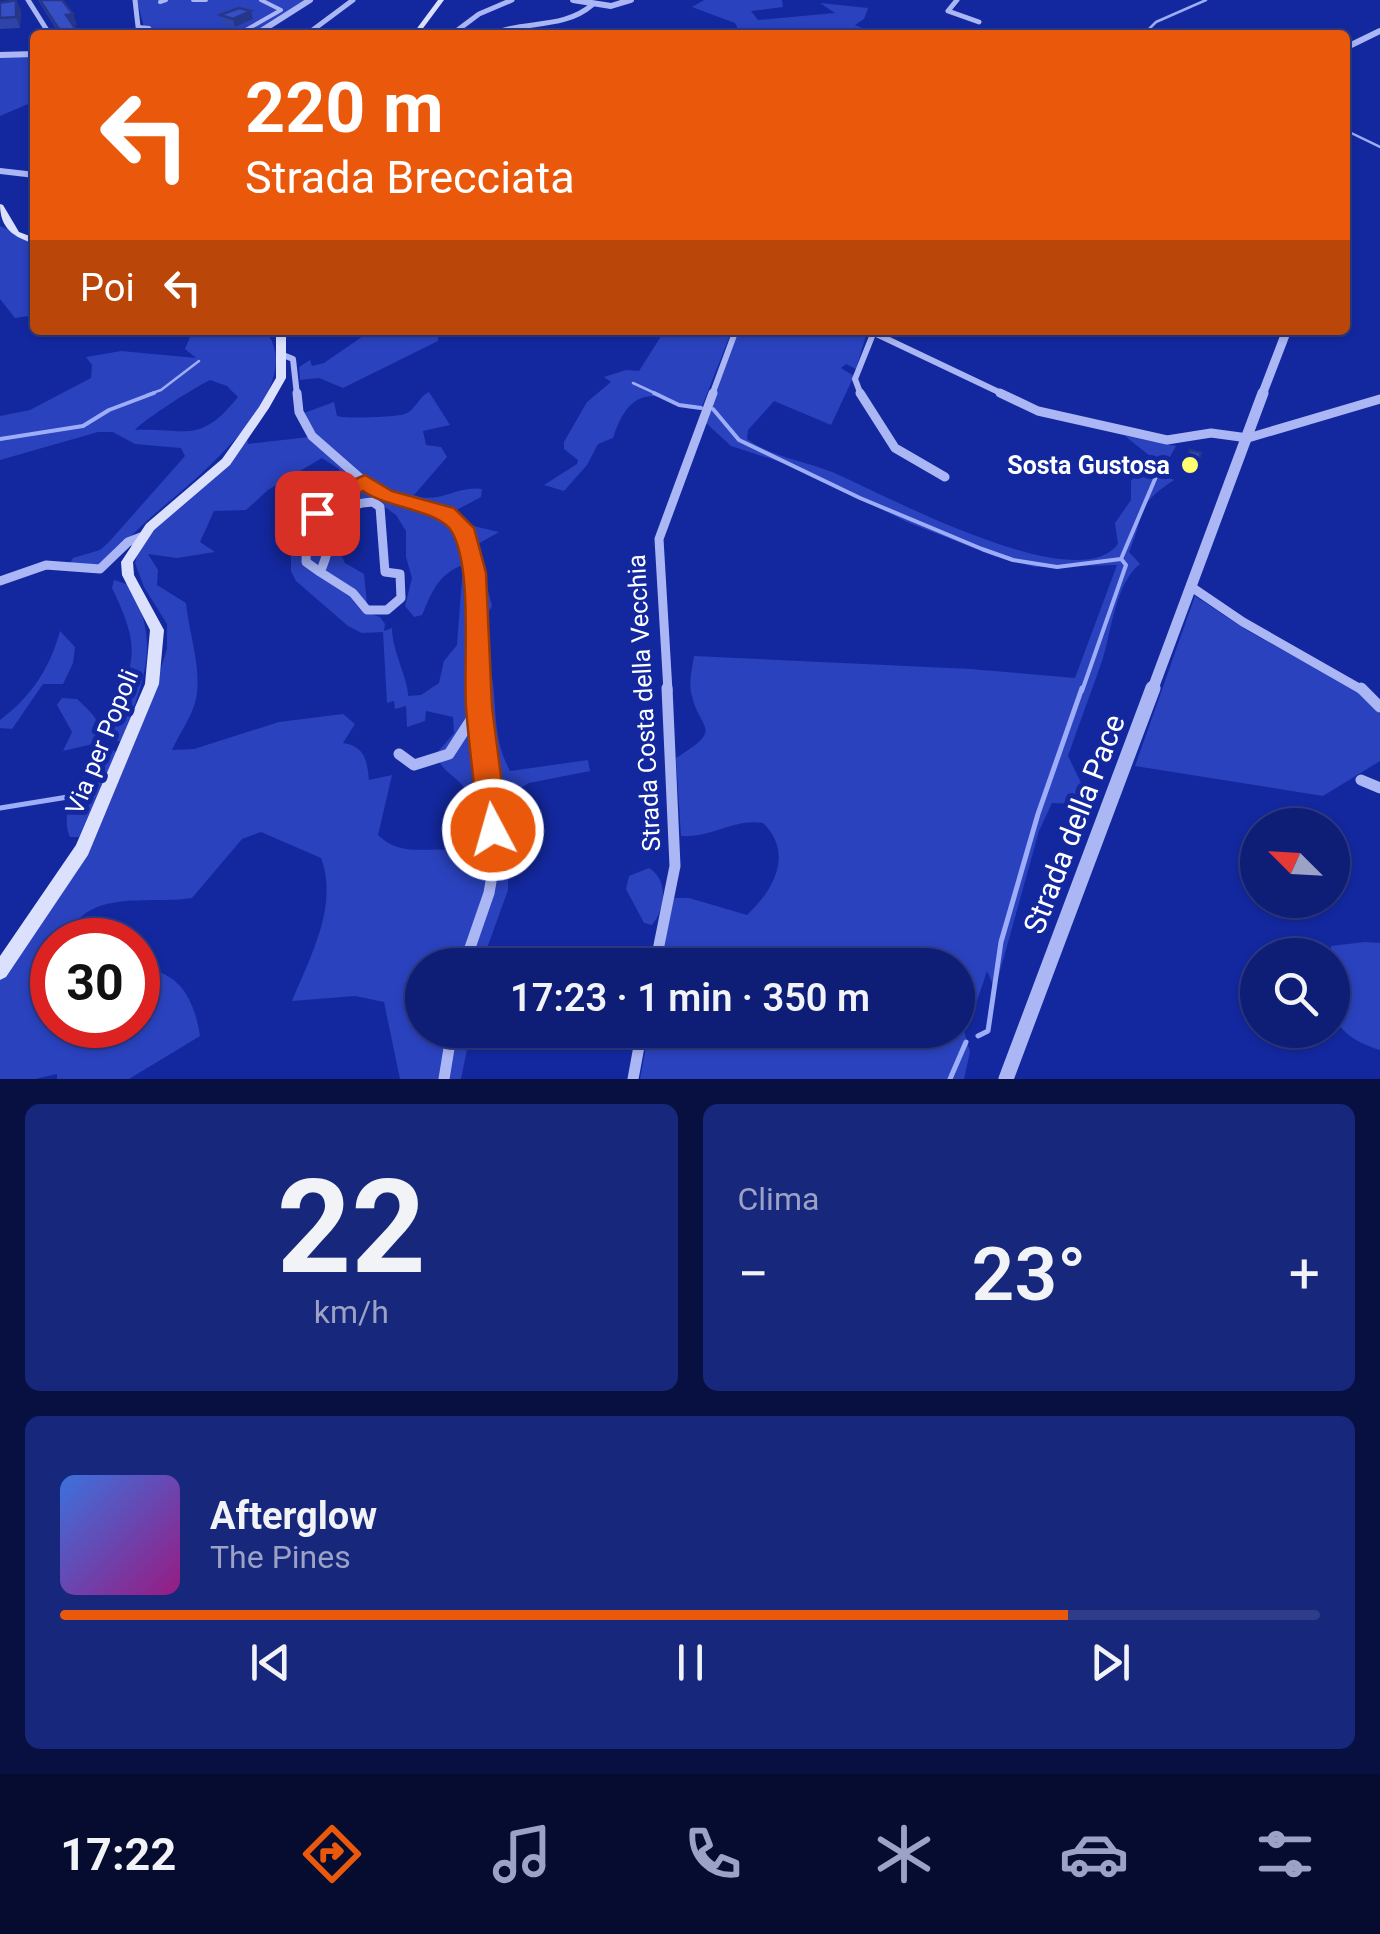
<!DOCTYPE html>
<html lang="it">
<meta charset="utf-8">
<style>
:root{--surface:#0e1e77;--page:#17277c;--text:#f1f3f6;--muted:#9ba2c6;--line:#2e3c89;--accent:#ea580c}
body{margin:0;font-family:Roboto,sans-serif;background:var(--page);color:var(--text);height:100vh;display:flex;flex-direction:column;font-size:38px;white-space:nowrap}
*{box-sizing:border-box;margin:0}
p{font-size:32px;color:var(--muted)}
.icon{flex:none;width:55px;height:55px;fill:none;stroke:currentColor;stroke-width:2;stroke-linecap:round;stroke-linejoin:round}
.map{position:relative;height:1079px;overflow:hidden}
.side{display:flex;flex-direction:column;gap:25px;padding:25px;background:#081041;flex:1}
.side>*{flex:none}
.top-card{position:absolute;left:30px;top:30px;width:1320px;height:305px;border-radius:10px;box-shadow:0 2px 8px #0004,0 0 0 2px var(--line);background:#ea580c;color:#fff;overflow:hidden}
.needle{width:65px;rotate:294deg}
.tools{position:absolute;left:1240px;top:808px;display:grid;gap:20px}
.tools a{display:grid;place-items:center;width:110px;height:110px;border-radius:50%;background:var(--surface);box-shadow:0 2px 8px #0004,0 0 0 2px var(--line);font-size:50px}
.speed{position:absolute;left:30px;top:918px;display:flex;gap:20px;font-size:50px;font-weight:700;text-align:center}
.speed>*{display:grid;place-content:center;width:130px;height:130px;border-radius:50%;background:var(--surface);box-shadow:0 2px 8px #0004,0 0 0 2px var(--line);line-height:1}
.speed .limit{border:15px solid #d22;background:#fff;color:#111}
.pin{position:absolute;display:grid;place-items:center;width:85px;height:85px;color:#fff;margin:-42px;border-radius:20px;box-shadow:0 5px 15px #0006}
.me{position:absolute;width:110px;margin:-55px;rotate:354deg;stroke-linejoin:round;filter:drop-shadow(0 0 8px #0008)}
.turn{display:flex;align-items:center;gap:35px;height:210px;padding:0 50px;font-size:45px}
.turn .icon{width:130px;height:130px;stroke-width:2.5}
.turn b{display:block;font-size:70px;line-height:85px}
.then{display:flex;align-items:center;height:95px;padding:0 50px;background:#0003;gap:20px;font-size:38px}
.big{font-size:75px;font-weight:600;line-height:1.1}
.side .tile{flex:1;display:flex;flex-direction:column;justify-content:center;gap:15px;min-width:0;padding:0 35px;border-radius:15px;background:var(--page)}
.side .dial{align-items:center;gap:0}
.dial b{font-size:130px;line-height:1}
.song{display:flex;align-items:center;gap:30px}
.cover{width:120px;height:120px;border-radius:15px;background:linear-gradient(135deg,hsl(220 70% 55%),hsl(310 70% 35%))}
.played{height:10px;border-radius:5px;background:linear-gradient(90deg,var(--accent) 80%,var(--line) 80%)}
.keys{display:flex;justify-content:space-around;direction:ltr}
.heat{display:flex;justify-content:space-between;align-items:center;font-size:55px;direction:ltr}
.side .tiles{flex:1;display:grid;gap:25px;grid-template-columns:1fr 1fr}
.tile:last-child{grid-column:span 2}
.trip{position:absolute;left:405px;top:948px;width:570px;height:100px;border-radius:50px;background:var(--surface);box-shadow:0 2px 8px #0004,0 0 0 2px var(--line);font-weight:600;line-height:100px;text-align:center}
.tab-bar{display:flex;height:160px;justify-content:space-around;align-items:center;background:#060c30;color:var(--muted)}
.tab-bar .icon{width:70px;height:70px}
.tab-bar .current{color:var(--accent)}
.tab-bar b{font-size:45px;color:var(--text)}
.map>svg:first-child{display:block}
</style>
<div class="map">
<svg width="1380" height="1079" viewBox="0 0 1380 1079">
<rect width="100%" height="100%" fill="#13289f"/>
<path fill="#2a42be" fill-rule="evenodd" d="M137 0H306L251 35H146Z
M704 0H782L783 7 751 11 758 20 835 13 820 3 868 8 864 19 855 25 879 35H741L735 23 692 7Z
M34 55 35 101 0 116V57Z
M0 226 35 242V315L15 318 0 299Z
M173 330 268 334C307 394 189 484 150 518 132 534 116 551 100 568L69 565 73 558 100 550 109 542 185 456 181 448 135 444 113 432H98L0 460V416L30 410 91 378 92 365 86 357 121 351 196 358 185 349 190 337 174 336ZM210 380 227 386 238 397C199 445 188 428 135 430 143 420 197 386 210 380Z
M372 330H438V341L343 388 319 378 300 380 299 367 310 360 312 366 324 363Z
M665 330H732L701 409C686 411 676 403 663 398 633 389 620 416 613 438L598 444 587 465 564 491 544 485 577 464 578 460 564 449V442L587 402 611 382 604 377 626 370 639 371Z
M739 330 867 332 856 369 846 364 841 368 854 376 831 425 774 401 748 430 747 439C774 458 803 460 832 472 882 493 1077 600 1118 544L1115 523 1131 500V481L1150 456 1125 436 1176 446 1161 473 1174 480C1132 508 1147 511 1129 552L1140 564C1116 582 1111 632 1103 658 1092 691 1079 723 1068 756L1086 793 1077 804 1052 803 1039 831 995 989 987 971 975 1007 962 1024 970 1052 964 1079H640L649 1030H958V965H660L674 898H689L747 915C774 890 794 853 763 823 734 818 712 838 681 836L676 758C725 728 700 731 692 696 688 683 692 669 694 656L970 669 1075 678 1117 565 1035 567 994 556 907 522 799 468 731 446 705 422Z
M429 392 450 425 423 431 426 445 441 447 447 457 414 495C438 505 457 485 482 489L481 497 453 512 469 525 499 532 476 545 492 606 473 640 475 653 486 654C501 694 488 730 510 771L588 760 590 771 529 783 517 790 509 831 508 890 481 965H422V1030H471L461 1079H400L384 1002 355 996 292 1001C310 957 339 905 321 858L261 832 242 839 192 898C145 905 87 887 65 940H52V1025H138V968C179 970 194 998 200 1036L129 1079H57V1074L35 1079H0V980L28 940 149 706 167 649V624L144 587 135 563 141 541 247 439 248 444 309 437 304 413 334 402 337 416C345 419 396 417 405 414 416 410 418 397 429 392ZM322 458 339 469 342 478 275 541 276 545 291 544V571L296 581 348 626 362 633 383 632 387 703 394 701 395 709 406 706 407 727 425 721 426 711 453 717 454 733 436 754C442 773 456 775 466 790 479 810 473 847 473 870 454 829 411 868 378 835L392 775 369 780C367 761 365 746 343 743L355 724 343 714 279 722 194 749 172 750C179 734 192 717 196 699 202 668 189 634 186 603L157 585 158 570 148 554 177 558 215 552 200 542 214 511 246 510 268 490ZM378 502 396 515 406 531V557L412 578 405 606 414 617 422 615C432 592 438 574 463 565L457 645 444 661 439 683 421 695 408 696C409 681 392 651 392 628L384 631 385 624 380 617 368 613 364 574 345 563 333 539 342 509Z
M114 580 129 585C163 645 142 682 122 742L114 740 112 734C125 660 149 664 112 588Z
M1195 596 1248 631 1356 689 1380 714V761L1323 796 1135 766Z
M60 631 75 647 73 663 63 684H43L12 729 0 728V720C31 697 50 668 60 631Z
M62 698 77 699C92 713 104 722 97 743L63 751 72 732 57 705Z
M104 742 116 752 79 837H70C56 809 90 766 104 742Z
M649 868C669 880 665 909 652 925L644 923 626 889 629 876Z
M1365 942 1380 943V1050C1320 1032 1330 998 1331 946Z"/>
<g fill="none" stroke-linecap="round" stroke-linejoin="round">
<path stroke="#9dadf7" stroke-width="2.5" d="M1150 35 1149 29 1156 22 1206 0
M1345 130 1380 147
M633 383 659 395
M147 395 161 390 199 361"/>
<path stroke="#9dadf7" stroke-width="4" d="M654 393 679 405 701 408
M713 409 739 440 860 498 982 549 1013 560 1057 567 1121 559 1158 472
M0 439 83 426 109 410 154 393
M1082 691 1126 565 1122 560"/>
<path stroke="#9dadf7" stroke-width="5" d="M0 808 80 795
M978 1036 988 1031 1001 942 1038 814 1082 688
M950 1079 966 1042"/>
<path stroke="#abb7f4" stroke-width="4" d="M193 0H206
M160 2 166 0
M138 27 149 28 154 35
M237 35 281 10 261 0"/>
<path stroke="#abb7f4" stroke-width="5" d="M28 0 50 35
M135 0 139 35
M957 0 948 11 979 22
M306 35 353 0
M451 35 479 14 512 0
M489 35C523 20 563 30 592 5"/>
<path stroke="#abb7f4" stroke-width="6" d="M0 171 35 175
M868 330 1005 395
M283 355 293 359 297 395
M712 395 736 330
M861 395 855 379 873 334"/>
<path stroke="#abb7f4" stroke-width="9" d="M297 393 299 412 312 436 377 493 446 513 458 521 470 547 478 691
M860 393 895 448 945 477
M1000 393 1038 411 1167 440 1211 433 1248 438 1380 399
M373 502 380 507 385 572 400 574 401 598 387 610H367L353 593 320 572C337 538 324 504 373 502Z
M320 572 306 562C306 520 328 499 365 482
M0 581 46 565 100 569 128 542 141 537
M1193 588 1243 622 1364 691
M668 691 659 539 713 393"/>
<path stroke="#abb7f4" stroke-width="11" d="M1361 688 1380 707
M399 754 414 765 449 754 478 709
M1361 780 1380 788
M464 965 489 893 495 858 478 688
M655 965 675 866 667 688
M444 1079 452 1030
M633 1079 642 1030"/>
<path stroke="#abb7f4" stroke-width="6" d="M573 0 611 6 631 0
M255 35 310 0
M1345 48 1380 31
M0 55 35 54"/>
<path stroke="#abb7f4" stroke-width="9" d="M1262 395 1287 330"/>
<path stroke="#abb7f4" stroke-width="11" d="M1152 691 1263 393"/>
<path stroke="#abb7f4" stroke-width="15" d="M1006 1079 1153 688"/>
<path fill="#dbe0fd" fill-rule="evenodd" d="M438 0H444L418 35H412Z
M0 204 3 205 19 232 35 238V244C14 237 0 229 0 204Z
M276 330H286V378L269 408 230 465 154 530 133 562 134 575 164 630 159 684 88 855 6 977 0 980V956L76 845 145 684 150 630 122 575 121 562 146 524 222 459 259 407 276 378Z"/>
</g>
<path fill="#2f44a9" d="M16 0 21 11 20 28 0 29V3Z
M38 0H62L77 25 73 26 79 35H60Z
M251 11 253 19 235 27 222 23 220 15Z
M1190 450 1201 453 1193 473 1183 470Z"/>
<path fill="#263789" d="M16 0 21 11 20 28 16 17Z
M251 11 253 19 235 27 233 19Z
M73 14 77 25 70 26 66 15Z"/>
<path fill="#374fc4" stroke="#263789" stroke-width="2.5" d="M16 0V17L0 18V3Z
M40 0H62L73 14 66 15 77 31 62 34Z
M239 8 251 11 233 19 220 15Z
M1190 450 1201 453 1196 466 1186 463Z"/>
<path fill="#ea580c" stroke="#983908" stroke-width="2.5" d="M365 475 392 491 454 508 474 528 486 573 492 707 508 830 503 839 493 843 483 839 479 830C475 789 469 748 466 707 463 663 473 569 452 532 440 510 386 508 363 491L345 500 325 519H309L306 513 330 490Z"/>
<circle fill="#fffe6e" stroke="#13289f" stroke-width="4" cx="1190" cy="465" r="10"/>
<g text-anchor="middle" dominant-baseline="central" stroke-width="10" stroke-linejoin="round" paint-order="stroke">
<g font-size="25" font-weight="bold" fill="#fff" stroke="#13289f" text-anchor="end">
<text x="1170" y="465">Sosta Gustosa</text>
</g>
<g font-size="25" fill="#fff" stroke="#13289f">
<text transform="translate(644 703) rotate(-93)">Strada Costa della Vecchia</text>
<text transform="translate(102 742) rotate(-68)">Via per Popoli</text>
</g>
<g font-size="30" fill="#fff" stroke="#13289f">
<text transform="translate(1074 824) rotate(-69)">Strada della Pace</text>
</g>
</g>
</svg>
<div class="tools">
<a><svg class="needle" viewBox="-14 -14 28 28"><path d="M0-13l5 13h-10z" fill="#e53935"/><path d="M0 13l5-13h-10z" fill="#9ba2c6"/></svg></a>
<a><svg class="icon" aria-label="search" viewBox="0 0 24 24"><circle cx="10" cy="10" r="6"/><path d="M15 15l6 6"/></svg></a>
</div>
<div class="speed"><div class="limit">30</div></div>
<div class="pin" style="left:317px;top:513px;background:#d93025"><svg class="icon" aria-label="arrive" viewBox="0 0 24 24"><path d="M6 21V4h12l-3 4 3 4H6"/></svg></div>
<svg class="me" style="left:493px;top:830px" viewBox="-20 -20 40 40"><circle r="17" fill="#ea580c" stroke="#fff" stroke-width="3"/><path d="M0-11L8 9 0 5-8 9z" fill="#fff"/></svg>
<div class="trip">17:23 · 1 min · 350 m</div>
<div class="top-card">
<div class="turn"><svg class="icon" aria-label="left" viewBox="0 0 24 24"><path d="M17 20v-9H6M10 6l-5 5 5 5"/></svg><div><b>220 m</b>Strada Brecciata</div></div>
<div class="then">Poi<svg class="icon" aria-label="left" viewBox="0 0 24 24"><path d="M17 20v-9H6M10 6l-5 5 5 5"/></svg></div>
</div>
</div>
<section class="side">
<div class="tiles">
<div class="tile dial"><b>22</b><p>km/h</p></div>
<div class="tile"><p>Clima</p>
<div class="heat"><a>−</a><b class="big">23°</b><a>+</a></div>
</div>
<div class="tile">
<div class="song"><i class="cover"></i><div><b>Afterglow</b><p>The Pines</p></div></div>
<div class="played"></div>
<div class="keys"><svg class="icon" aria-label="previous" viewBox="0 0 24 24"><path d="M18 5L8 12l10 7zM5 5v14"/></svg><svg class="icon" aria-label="pause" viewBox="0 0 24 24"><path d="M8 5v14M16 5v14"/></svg><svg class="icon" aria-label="next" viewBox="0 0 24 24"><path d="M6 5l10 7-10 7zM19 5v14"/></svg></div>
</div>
</div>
</section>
<nav class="tab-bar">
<b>17:22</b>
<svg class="icon current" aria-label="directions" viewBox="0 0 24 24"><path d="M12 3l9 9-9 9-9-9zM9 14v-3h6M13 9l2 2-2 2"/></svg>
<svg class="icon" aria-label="music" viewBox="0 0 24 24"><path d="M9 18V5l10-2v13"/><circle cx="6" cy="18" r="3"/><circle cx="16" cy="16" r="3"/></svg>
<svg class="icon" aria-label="phone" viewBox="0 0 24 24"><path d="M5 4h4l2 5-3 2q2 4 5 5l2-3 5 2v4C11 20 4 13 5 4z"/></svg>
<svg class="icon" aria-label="climate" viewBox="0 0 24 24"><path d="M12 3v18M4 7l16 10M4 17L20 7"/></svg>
<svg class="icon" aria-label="car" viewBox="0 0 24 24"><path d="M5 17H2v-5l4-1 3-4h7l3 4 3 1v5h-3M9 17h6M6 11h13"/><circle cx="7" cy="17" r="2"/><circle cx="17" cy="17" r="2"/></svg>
<svg class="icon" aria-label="filters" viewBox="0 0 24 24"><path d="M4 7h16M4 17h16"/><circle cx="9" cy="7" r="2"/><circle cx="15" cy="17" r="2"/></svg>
</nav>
